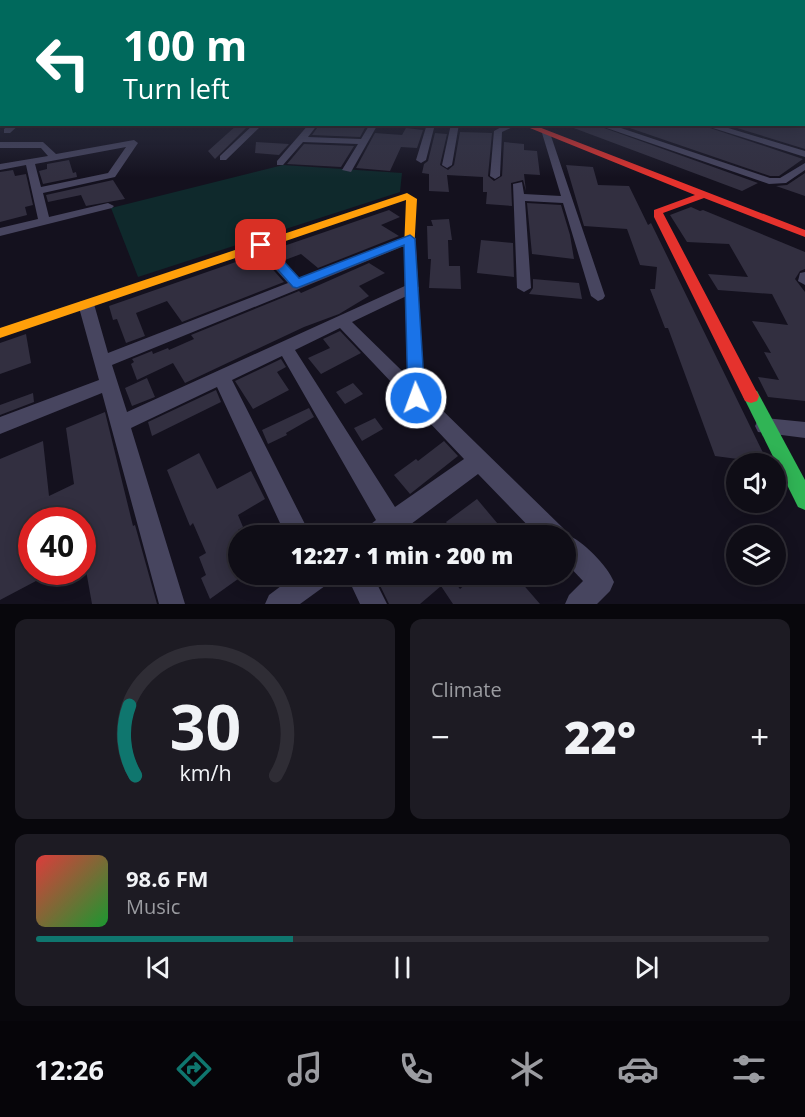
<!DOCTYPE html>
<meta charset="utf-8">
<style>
:root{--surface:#0f0d16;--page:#1d1b23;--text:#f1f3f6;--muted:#9b9ca1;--line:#2f2d35;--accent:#0f766e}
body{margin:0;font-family:"Open Sans",sans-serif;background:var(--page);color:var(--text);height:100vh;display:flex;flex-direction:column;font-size:22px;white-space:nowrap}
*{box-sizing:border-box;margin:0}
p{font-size:20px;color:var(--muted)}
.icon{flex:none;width:33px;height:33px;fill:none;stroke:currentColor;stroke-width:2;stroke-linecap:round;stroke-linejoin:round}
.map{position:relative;height:604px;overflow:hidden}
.drawer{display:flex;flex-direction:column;gap:15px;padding:15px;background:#08070c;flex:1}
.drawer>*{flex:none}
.banner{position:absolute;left:0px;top:0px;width:806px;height:126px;box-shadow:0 3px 15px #0003,0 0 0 2px var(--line);background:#00695c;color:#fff;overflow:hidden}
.fabs{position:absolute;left:726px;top:453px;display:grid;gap:12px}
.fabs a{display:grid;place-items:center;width:60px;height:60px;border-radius:50%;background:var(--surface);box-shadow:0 3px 15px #0003,0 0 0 2px var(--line);font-size:30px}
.speed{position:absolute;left:18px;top:507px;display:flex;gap:12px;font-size:30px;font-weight:700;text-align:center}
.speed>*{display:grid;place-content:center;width:78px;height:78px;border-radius:50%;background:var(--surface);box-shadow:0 3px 15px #0003,0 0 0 2px var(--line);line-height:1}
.speed .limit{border:9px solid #d22;background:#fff;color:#111}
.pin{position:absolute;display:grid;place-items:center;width:51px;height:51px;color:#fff;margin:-26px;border-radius:12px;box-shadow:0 3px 9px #0006}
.me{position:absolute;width:66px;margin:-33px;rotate:358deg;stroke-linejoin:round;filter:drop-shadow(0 0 4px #0008)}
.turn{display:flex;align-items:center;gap:21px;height:126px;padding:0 24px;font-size:27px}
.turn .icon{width:78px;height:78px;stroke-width:2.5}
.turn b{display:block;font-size:42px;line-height:51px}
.big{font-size:45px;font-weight:800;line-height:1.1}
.drawer .card{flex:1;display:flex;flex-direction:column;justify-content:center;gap:9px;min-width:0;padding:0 21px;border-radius:12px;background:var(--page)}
.drawer .dial{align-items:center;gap:0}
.dial svg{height:156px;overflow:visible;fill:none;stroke:var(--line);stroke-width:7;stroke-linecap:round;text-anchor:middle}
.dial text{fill:var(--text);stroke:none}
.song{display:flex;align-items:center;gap:18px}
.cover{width:72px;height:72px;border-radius:9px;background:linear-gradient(135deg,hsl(0 70% 55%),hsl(130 70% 35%))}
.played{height:6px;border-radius:3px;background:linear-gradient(90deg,var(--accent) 35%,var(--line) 35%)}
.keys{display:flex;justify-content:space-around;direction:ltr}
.heat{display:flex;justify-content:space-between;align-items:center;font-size:33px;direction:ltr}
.drawer .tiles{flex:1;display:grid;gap:15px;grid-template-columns:1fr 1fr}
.card:last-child{grid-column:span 2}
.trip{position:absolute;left:228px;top:525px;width:348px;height:60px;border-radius:30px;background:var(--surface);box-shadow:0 3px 15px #0003,0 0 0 2px var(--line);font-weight:800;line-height:60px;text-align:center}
.dock{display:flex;height:96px;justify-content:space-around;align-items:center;background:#060509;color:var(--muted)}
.dock .icon{width:42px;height:42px}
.dock .active{color:var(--accent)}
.dock b{font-size:27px;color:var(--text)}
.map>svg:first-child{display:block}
</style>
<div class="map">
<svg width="805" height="604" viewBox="0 0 805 604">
<rect width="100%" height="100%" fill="#14111e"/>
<path fill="#0f292c" d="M283 165 402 173 400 192 138 277 111 208Z"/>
<path fill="#322f40" d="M238 124H250L215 159 208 151Z
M320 124H367L360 137 312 135Z
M563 124H593L758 183 742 191Z
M618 124H698L803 159 779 176H770Z
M724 124H805V149Z
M406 128 423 130 417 148 401 147 390 171 356 168 375 133 402 135Z
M460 132 492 133 488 176 494 181 502 176 504 142 524 144V150L537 151 540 175 524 174 526 191 523 180 511 183 512 206 486 204 487 192H483V177L447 175 449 192 429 191V174L422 173 424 164 428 161 435 133 447 134 440 165 448 170 454 165Z
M256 142 289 144 279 155 255 153Z
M304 144 354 146 341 167 287 164Z
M69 160 73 173 76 172 77 177 43 184 39 171 47 169V164Z
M566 165 593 167 598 185 629 186 648 225 651 223 768 463 715 456 668 328H665L650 289H655L657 267 640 265 627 229 584 226Z
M13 170 15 176 26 174 33 205 25 207 27 215 0 222V172Z
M805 173V196L776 186 787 185Z
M113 180 125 199 86 206 81 195 48 202 46 195Z
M527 203 561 205 570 235 574 259 532 254Z
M691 207 700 211 703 210 805 252V269L800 271 795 279 805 292V401L768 397 758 377 779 380 764 352 771 353 752 321 788 325 772 294 718 290 708 274 748 277 729 244 687 242 670 215Z
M389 210 400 217 381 225 399 236 318 268 301 254 285 260 275 249Z
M449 219 452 240H448L449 266H460L461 289 429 288 431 259H428L427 226H433L431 220Z
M481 240 513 243 514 277 477 273Z
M259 254 284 282 182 322 167 301 136 313 145 336 126 343 117 319 113 320 109 306Z
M369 263 385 273 359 286 369 296 339 314 304 327 185 383 173 363 137 380 131 364 134 362 132 359 152 351 153 354 168 348 169 350 194 339 191 335 299 291 301 293Z
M533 279 579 283 582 299 529 294 533 288Z
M340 331 361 353 321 374 308 358 330 348 323 339Z
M26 334 31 363 0 374V343Z
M281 359 286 367 277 372 289 390 253 409 235 381Z
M147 378 155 397 132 406 125 388Z
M353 383 363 394 345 404 336 392Z
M216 390 221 402 152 436 148 422Z
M33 393 34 402 0 415V405Z
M309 408 314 417 286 433 287 435 268 444 262 430Z
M105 412 133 526 135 525 157 604H92L82 548V520H32V572H53L0 600V459L43 441 49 496 74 484 66 428Z
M375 418 383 429 362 441 354 428Z
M444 441 458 456 410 494 394 475 416 459 418 461Z
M199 453 217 489 251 471 265 499 238 515 243 527 238 530V579L210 599 201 578 206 575 199 557 206 553 193 523 190 526 167 470Z
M477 499 508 536H457L446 522Z
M455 574 451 578 460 589 467 583 469 586 482 574H514L540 604H453L441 586 420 604H389L375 575Z"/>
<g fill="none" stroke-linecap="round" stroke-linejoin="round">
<path fill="#47455f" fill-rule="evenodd" d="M0 95H2L0 100Z
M804 95H805V99H804Z
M10 124H20L10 133H4V129Z
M254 124H263L226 160H220V156Z
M309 124H318L308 137 361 139 370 124H378L351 172 342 170 358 144 303 142 283 165H277V161Z
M427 124H435L426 160 421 163 416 160Z
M451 124H459L452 165 447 168 442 165Z
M507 124H519L502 132 500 176 495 179 490 176 494 131Z
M595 124H609L770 178H780L805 163V170L786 183 769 184Z
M700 124H715L805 151V157Z
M546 130 550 133 605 296 603 299 598 301 591 296 563 203 525 201 531 288 524 292 517 288 513 184 522 182 524 194 561 196 542 133Z
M134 140 138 143 115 177 43 193 49 217 108 203 114 206 112 208 0 236V228L38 219 26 165 0 170V164L48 156 41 148H0V142H43L56 154ZM126 147 108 173 41 187 35 164Z
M410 235 414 236 416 239 414 242 112 365 127 412 407 285H417L419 288 417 291 352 322 563 528 566 534C583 541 607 565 614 582L610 591 597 604H565L569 595 583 581 566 563V536H538L478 474 395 536H362L366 528 376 520 282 356 232 380 311 536H286L217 387 131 428 185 604H159L102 393 0 434V417L99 380 78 304 81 301H91L94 304 108 353 288 283 256 248 255 245 256 242H266L299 278ZM340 328 464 459 395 507 295 350Z
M805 272V285L798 281 800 273Z
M765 418 805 422V438L758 432 755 426 758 420Z
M297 574H332L329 583 300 604H265L269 595Z
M346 574H372L387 604H360Z"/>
<path fill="#30b455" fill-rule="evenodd" d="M751 389 757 391 805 480V510L798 507 743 396 745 391Z"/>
<path fill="#ff9f0a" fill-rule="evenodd" d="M407 193 417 199 414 251H406L404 249 406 200 0 338V328Z"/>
<path fill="#e5322d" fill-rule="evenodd" d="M520 124H531L805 230V237L704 198 663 213 759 396 757 401 751 403 745 401 654 217V210L695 195Z
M410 245 416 249 424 398 422 403 416 405 410 403 408 398 404 249Z"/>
</g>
<linearGradient id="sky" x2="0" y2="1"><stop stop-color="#0b0910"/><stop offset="0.53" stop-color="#34384c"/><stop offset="1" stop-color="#34384c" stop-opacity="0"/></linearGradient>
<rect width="805" height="178" fill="url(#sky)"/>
<path fill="#1a73e8" stroke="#114b97" stroke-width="1.5" d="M410 235 415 239 425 398 422 403 416 405 410 403 408 398 404 245 297 288 293 287 256 245 261 241 266 242 299 278Z"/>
</svg>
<div class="fabs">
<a><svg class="icon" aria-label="sound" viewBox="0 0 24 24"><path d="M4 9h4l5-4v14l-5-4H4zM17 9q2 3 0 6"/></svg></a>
<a><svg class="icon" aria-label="layers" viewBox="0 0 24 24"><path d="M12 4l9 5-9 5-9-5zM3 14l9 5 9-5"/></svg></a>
</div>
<div class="speed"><div class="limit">40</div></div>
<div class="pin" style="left:261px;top:245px;background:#d93025"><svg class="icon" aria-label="arrive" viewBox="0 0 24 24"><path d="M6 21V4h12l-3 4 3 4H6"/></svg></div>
<svg class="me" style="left:416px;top:398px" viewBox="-20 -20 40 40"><circle r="17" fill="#1a73e8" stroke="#fff" stroke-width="3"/><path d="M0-11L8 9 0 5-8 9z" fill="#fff"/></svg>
<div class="trip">12:27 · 1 min · 200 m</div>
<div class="banner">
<div class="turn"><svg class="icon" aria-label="left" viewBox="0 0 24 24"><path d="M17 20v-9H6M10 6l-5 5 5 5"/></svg><div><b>100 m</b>Turn left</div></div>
</div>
</div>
<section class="drawer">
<div class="tiles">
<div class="card dial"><svg viewBox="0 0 100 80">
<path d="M14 69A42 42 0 1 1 86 69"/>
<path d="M14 69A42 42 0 0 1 11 33" stroke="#0f766e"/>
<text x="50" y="56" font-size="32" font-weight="700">30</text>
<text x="50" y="72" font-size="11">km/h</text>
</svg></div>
<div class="card"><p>Climate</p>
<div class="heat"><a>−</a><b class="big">22°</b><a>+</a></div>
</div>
<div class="card">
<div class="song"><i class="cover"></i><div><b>98.6 FM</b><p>Music</p></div></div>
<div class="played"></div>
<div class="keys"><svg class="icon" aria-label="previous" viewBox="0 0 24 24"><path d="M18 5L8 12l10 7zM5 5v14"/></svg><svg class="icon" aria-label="pause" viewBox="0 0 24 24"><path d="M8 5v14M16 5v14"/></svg><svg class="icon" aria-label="next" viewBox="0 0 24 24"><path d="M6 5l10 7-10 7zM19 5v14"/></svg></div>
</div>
</div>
</section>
<nav class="dock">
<b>12:26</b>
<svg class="icon active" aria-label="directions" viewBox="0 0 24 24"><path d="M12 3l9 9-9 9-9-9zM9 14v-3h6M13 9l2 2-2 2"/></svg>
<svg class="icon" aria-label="music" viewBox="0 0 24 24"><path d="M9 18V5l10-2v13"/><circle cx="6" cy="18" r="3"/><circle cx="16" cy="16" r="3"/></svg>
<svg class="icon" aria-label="phone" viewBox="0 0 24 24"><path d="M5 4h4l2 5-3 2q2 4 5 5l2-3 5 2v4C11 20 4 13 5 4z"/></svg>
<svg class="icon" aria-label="climate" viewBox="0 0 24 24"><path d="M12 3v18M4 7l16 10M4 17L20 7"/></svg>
<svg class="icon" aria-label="car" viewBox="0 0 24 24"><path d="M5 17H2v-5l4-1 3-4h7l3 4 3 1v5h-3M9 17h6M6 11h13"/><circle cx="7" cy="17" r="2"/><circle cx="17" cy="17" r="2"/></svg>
<svg class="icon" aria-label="filters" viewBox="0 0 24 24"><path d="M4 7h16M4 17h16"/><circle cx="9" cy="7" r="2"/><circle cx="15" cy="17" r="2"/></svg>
</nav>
